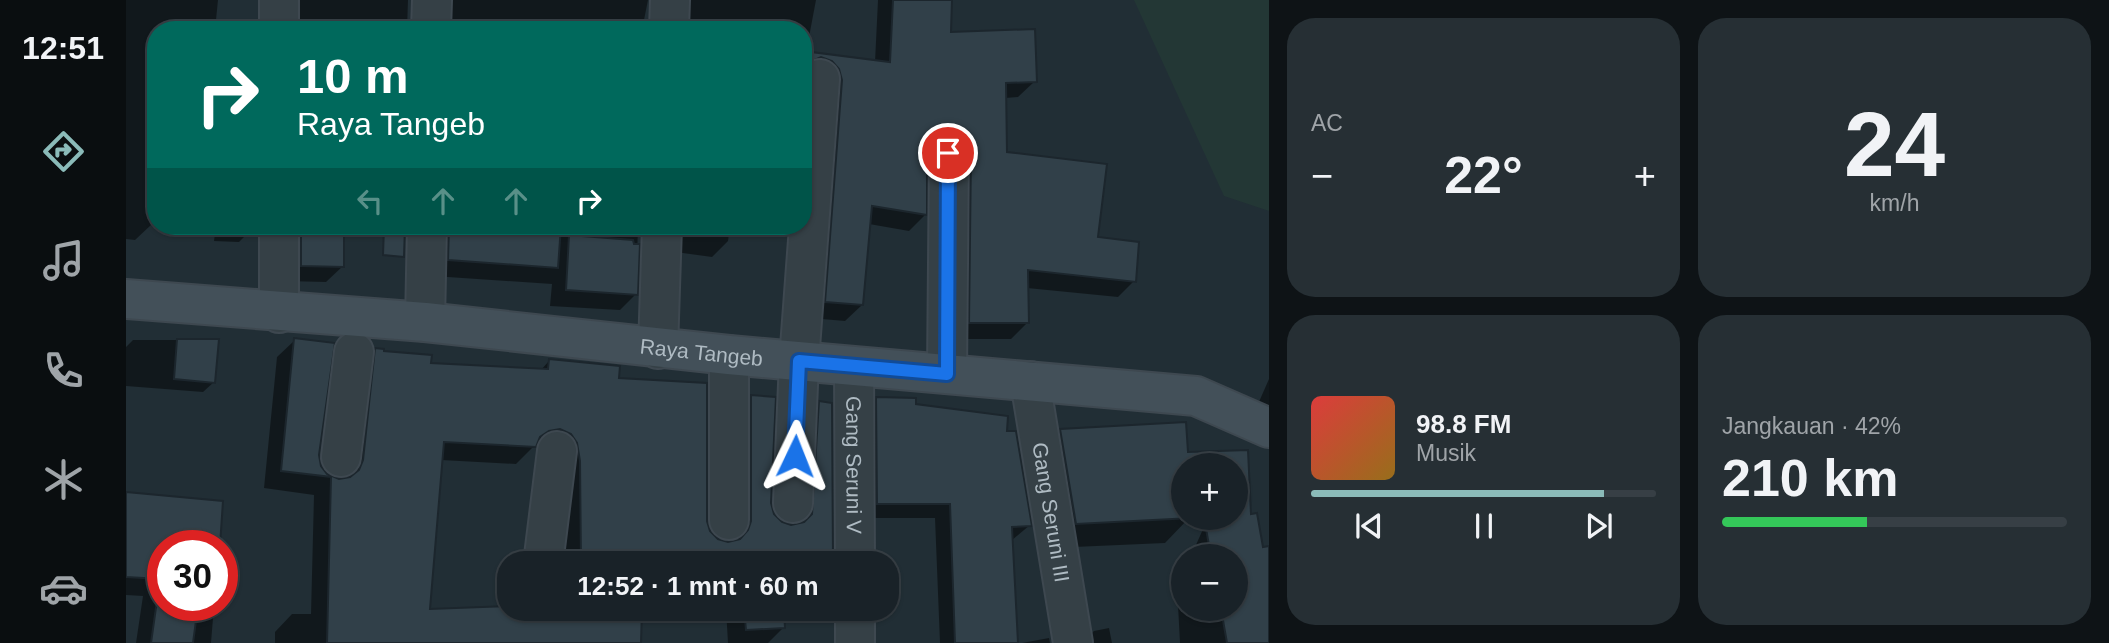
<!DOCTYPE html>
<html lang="id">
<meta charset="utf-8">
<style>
:root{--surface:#192228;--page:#262f34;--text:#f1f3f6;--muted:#9fa4a8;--line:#373f45;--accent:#8bbbb9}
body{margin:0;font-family:Arial,sans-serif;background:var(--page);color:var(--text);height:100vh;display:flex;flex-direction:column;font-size:26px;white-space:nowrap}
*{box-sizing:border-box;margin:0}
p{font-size:23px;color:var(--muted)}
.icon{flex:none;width:38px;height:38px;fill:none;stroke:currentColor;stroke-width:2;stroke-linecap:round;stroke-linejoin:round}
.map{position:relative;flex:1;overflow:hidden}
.sheet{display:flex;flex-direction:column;gap:18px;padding:18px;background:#0e1316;width:840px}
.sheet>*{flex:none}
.banner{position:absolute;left:21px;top:21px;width:665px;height:214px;border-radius:28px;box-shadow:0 2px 5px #0004,0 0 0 2px var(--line);background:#00695c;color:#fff;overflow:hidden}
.buttons{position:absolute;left:1045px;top:453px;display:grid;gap:14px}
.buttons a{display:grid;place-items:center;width:77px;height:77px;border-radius:50%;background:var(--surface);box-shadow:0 2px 5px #0004,0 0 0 2px var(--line);font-size:35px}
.speed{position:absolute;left:21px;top:530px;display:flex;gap:14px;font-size:35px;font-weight:700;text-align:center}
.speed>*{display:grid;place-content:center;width:91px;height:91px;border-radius:50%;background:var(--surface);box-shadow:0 2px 5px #0004,0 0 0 2px var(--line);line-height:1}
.speed .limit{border:10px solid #d22;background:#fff;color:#111}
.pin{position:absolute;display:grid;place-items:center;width:60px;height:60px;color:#fff;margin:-30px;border:4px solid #fff;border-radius:50%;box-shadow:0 2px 7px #0007}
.me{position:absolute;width:77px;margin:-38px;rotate:2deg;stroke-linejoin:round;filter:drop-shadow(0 0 5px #0008)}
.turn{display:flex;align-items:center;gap:24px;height:147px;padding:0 35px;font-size:32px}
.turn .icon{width:91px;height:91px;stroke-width:2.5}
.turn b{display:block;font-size:49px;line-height:60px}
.lanes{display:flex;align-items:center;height:66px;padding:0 35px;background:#0003;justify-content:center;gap:35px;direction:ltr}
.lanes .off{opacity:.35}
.big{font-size:52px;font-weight:700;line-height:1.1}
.sheet .widget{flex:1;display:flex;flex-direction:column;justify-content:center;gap:10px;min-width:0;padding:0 24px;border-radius:28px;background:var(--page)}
.sheet .dial{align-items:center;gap:0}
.dial b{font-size:91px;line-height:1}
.song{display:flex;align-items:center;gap:21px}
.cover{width:84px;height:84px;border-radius:10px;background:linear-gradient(135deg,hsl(0 70% 55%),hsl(40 70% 35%))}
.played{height:7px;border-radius:4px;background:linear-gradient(90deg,var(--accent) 85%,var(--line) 85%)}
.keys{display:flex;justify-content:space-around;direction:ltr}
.heat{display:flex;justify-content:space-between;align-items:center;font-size:38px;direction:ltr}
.charge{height:10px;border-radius:5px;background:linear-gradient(90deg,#34c759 42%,var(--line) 0)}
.sheet .tiles{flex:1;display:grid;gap:18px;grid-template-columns:repeat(2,1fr)}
.trip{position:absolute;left:371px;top:551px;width:402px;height:70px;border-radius:28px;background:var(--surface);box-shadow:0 2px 5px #0004,0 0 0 2px var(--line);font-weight:700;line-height:70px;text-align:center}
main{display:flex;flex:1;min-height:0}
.dock{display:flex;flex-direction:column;width:126px;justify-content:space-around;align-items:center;background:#0a0e10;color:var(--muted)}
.dock .icon{width:49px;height:49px}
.dock .active{color:var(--accent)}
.dock b{font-size:32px;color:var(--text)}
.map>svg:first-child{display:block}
</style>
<main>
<nav class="dock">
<b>12:51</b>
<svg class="icon active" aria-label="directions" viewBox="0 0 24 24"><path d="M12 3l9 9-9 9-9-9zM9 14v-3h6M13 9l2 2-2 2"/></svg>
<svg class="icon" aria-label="music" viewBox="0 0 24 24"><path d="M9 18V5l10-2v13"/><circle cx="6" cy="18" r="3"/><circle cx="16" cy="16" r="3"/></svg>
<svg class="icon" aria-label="phone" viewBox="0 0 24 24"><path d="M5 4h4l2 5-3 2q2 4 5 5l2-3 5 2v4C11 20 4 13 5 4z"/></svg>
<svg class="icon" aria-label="climate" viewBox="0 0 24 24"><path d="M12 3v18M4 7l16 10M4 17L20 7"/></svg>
<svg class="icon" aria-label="car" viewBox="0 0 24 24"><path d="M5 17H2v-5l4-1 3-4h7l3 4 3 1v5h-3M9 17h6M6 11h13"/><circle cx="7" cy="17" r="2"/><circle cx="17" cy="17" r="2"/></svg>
</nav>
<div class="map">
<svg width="1143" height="643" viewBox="0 0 1143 643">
<rect width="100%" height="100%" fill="#212e35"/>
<path fill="#233735" d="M1008 0H1143V211L1098 196Z"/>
<path fill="#0007" d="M0 0H92L89 30H30V209L26 208 25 225 9 240 0 239Z
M173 0H282L281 30H164L174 19Z
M304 0H522L516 30H311Z
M542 0H690L680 53 749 62 752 0H824V34L909 81 892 97 879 98V154L970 238 1008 281 992 297 901 288V323L885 339H828L818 150 805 147 801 148 799 215 783 231 743 224 736 305 719 321 684 318 677 30H550Z
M90 226 124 228 129 226 113 242 88 241Z
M150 226H217V266L200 282 159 281Z
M303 226H512L510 294 494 310 424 306 426 284 307 276Z
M533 226H604L602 241 586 257 542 251Z
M623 226H647L644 229Z
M7 340H91L88 382 77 392 0 386V347Z
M169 340 194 467 200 475 213 481 220 479 232 367 249 349 303 365 414 371 423 361 491 380 579 521 583 532 591 540 602 544 608 540V414L626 397 646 515 655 523 665 527 669 526 676 421 694 403 705 559 701 564H438L437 480 416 446 406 448 390 464 315 460 302 611 383 607 514 609 513 643H149V632L166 614H185L188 495 138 488 151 357Z
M1143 379V428L1125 420Z
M751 399 788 406 879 433 904 525 885 541 890 643H814L809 518H736V414Z
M935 430 1057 466V518H1063L1039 543 925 548 910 455Z
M1120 451 1124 516 1135 549 1143 548V635L1120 643H1054L1051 586 1057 573V609H1110V556H1065L1082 518H1110V466Z
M0 494 92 546H37V606H88L85 643H10L17 596 0 595Z
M600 609H656L658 627 642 643H602Z
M983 628 986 643H955L968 631Z
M923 638 924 643H896Z"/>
<path fill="#314049" stroke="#1c262d" stroke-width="2" d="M767 0H826L825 32 909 29 911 82 880 83 881 152 981 164 972 237 1013 242 1010 282 902 270 903 323H843L845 153 842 143 835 135 823 131 812 134 804 143 801 152V215L746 206 737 305 699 302 716 80 713 69 706 61 695 57 677 65V51L764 62Z
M175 226H218V267L175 266Z
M258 226H279L278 257 257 255Z
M323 226H435L432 268 322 260Z
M443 235 507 240 508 244H514L512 295 440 290Z
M168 338 209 343 193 455 195 466 201 474 213 479 224 477 233 470 237 460 249 348 258 349V351L306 355 305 363 422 369 423 359 494 366 493 378 581 383V521L584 531 592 539 602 542 614 539 622 530 625 521V395L650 397 645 503 648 514 656 522 665 525 678 522 686 514 693 401 706 403 707 559 655 557 656 564H455L454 461 451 443 445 434 434 429 423 431 414 437 410 447 318 442 304 609 383 606V609H516L515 643H201L205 477 155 471Z
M51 339H93L89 383 48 379Z
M750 397 790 398V404L882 416 881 431H890L906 526 886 527 892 643H829L824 504H751Z
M1060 422 1062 452 1122 450 1125 514 1131 513 1137 547 1143 546V643H1101L1095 609H1110V556H1085L1078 518H1110V466H1057V518H1066L950 524 934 429Z
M0 492 97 501 94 546H37V606H72L67 643H25L34 579 0 577Z
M618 609H658L659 628 620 630Z"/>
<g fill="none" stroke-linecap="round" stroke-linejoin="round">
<defs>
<g id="street">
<path d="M153 30V0"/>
<path d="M305 30 306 0"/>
<path d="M543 30 544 0"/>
<path d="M153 226V313"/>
<path d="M299 322 301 226"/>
<path d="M532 349 536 226"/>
<path id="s1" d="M728 367 729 564"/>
<path d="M821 374 823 153"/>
<path id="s2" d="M904 381 947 643"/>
<path d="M215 457 228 352"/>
<path d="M667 503 673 361 694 79"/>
<path d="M603 520V355"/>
<path d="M417 564 431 451"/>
<path d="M729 609V643"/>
</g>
<g id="secondary">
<path id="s3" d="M0 299 299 322 603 355 1070 396 1143 428"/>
</g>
</defs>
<use href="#street" stroke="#3e4850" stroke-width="42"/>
<use href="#secondary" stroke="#3e4850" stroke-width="42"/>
<use href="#street" stroke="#354046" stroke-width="38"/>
<use href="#secondary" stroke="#435059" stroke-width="38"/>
</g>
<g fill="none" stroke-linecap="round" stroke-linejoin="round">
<defs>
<path id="route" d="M669 456 673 361 821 374 822 153"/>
</defs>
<use href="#route" stroke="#114b97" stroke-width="18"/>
<use href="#route" stroke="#1a73e8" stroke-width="12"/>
</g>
<g text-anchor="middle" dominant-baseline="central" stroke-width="7" stroke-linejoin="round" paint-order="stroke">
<g font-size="21" fill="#afbbc3" stroke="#1a242b">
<text stroke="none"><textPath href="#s3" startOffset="578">Raya Tangeb</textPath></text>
<text stroke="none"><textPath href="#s1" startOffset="98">Gang Seruni V</textPath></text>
<text stroke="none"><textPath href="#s2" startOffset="133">Gang Seruni III</textPath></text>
</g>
</g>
</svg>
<div class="buttons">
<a>+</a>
<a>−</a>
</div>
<div class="speed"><div class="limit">30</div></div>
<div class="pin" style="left:822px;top:153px;background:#d93025"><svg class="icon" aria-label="arrive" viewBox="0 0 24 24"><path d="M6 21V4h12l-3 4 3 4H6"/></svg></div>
<svg class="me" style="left:669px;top:456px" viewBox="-20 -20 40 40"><path d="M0-17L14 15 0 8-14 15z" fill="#1a73e8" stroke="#fff" stroke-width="4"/></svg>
<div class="trip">12:52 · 1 mnt · 60 m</div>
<div class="banner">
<div class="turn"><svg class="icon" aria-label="right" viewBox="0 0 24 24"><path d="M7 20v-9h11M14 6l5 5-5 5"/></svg><div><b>10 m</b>Raya Tangeb</div></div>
<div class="lanes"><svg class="icon off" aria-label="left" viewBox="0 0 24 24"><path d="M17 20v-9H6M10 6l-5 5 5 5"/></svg><svg class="icon off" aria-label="ahead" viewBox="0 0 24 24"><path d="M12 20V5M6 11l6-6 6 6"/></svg><svg class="icon off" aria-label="ahead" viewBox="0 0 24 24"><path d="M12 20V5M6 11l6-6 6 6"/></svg><svg class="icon" aria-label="right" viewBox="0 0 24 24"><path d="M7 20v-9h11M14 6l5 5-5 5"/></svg></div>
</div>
</div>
<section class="sheet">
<div class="tiles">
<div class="widget"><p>AC</p>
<div class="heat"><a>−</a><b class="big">22°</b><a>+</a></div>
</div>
<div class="widget dial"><b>24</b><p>km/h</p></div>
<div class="widget">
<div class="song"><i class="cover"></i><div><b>98.8 FM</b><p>Musik</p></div></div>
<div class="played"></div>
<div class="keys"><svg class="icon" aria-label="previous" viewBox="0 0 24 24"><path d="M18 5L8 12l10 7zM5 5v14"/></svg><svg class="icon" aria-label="pause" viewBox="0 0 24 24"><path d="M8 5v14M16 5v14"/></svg><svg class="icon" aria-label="next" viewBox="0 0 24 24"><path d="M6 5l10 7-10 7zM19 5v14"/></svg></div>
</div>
<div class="widget"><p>Jangkauan · 42%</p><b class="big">210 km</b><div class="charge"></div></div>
</div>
</section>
</main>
